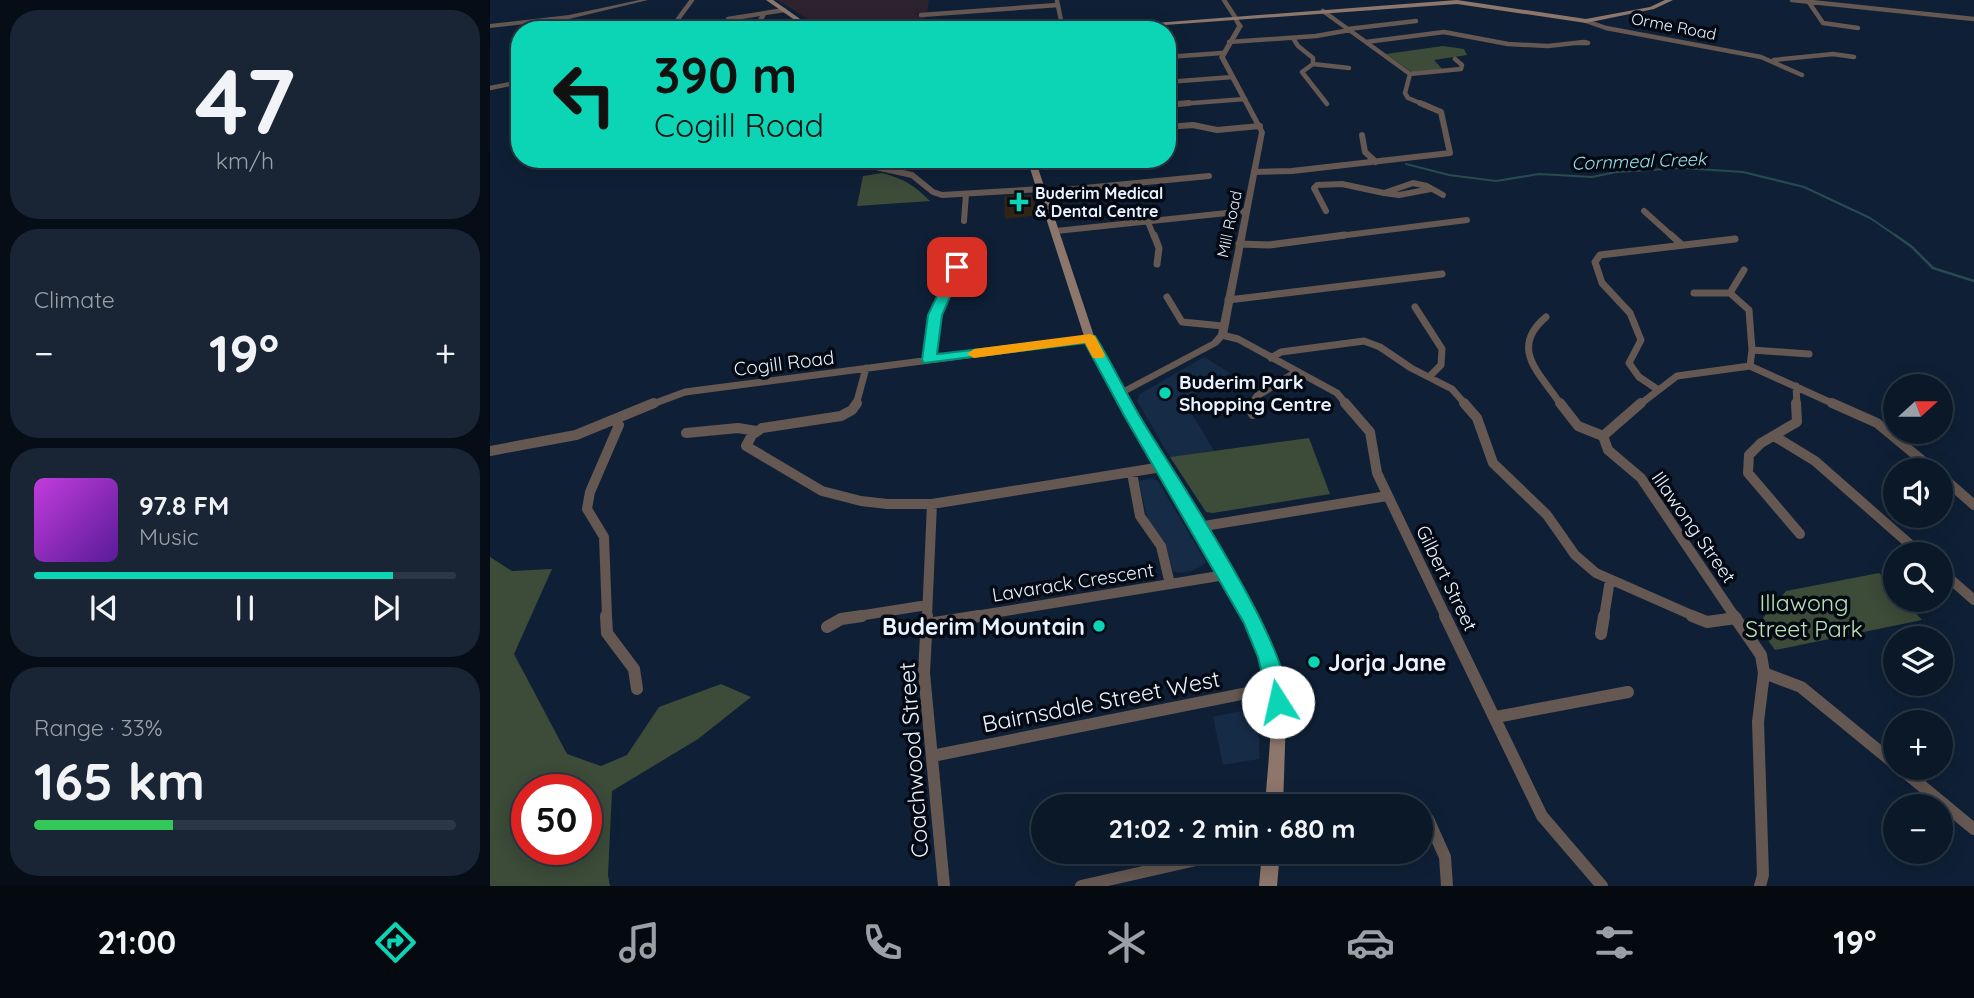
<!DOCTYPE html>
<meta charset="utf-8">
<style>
:root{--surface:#0b1828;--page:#192534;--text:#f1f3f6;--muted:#9aa0a8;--line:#2b3745;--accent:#0bd5b5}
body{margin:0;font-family:Quicksand,sans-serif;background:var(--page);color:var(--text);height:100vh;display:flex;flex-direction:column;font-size:26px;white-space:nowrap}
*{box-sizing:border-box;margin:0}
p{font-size:23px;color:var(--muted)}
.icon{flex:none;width:38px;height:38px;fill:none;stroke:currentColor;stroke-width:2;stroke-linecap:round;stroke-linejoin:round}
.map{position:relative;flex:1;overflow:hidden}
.side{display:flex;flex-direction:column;gap:10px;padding:10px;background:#060d16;width:490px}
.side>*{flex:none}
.banner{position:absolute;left:21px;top:21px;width:665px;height:147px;border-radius:28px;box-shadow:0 4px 18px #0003,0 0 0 2px var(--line);background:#0bd5b5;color:#111;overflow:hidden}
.needle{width:46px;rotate:69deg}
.tools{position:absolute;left:1393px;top:374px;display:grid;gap:14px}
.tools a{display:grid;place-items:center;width:70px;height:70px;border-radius:50%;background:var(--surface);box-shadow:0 4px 18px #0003,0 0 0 2px var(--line);font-size:35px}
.speed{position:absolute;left:21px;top:774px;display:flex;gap:14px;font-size:35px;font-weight:700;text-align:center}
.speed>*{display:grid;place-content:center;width:91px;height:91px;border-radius:50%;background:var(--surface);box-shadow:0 4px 18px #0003,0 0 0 2px var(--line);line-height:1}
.speed .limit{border:10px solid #d22;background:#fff;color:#111}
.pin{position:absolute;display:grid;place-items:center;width:60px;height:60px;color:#fff;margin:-30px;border-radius:14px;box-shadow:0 4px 10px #0006}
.me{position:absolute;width:77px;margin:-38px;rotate:350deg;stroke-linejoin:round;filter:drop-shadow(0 0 5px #0008)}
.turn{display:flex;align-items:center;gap:24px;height:147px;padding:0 28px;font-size:32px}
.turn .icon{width:91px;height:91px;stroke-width:2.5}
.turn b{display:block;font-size:49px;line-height:60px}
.big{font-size:52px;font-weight:800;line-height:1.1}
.side .card{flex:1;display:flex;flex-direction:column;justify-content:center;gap:10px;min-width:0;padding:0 24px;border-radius:28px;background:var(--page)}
.side .dial{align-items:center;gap:0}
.dial b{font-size:91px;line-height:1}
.song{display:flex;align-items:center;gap:21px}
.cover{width:84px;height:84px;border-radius:10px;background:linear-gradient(135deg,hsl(290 70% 55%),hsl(270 70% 35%))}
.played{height:7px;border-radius:4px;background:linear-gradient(90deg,var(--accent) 85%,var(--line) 85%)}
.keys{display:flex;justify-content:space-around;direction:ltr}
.heat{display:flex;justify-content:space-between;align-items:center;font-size:38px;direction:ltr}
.charge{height:10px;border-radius:5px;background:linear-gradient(90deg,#34c759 33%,var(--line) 0)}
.trip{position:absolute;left:541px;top:794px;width:402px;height:70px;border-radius:35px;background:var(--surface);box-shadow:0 4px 18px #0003,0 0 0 2px var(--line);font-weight:800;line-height:70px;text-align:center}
.tab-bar{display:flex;height:112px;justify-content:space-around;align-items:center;background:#040a10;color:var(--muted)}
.tab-bar .icon{width:49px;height:49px}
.tab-bar .on{color:var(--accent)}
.tab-bar b{font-size:32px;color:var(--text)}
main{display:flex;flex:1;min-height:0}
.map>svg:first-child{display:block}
</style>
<main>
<section class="side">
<div class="card dial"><b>47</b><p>km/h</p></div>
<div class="card"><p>Climate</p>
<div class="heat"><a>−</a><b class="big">19°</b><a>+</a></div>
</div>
<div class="card">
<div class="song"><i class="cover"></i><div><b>97.8 FM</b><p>Music</p></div></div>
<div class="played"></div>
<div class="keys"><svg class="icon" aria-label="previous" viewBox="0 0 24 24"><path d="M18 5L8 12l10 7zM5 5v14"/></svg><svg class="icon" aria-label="pause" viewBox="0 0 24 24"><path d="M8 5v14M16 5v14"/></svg><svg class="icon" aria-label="next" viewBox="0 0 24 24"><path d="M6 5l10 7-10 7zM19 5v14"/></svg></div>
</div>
<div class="card"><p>Range · 33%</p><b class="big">165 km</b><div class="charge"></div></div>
</section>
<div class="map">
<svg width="1484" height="886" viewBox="0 0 1484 886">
<rect width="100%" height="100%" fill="#0f2036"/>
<path fill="#162b46" d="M714 357 740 373 704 394 699 409 724 451 680 457 647 401 650 394Z
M661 478 668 481 716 562 712 566 701 571 688 573 683 571 675 542 659 523 656 513 649 481Z
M769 707V759L733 765 723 717Z"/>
<path fill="#2e222f" d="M288 0H439L437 12 424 14 435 17 434 27 388 30H334Z"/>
<path fill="#312417" d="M542 195 549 215 515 219 514 196Z"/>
<path fill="#3c4c39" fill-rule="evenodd" d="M953 46 974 49 977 55 944 60 954 71 923 73 896 54Z
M392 173C413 178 425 186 440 201L367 206 373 176Z
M819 438 840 494 723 513 716 512 680 457Z
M0 557 22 571 62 569 24 654 77 754 111 766 137 755 169 707 231 684 261 697 208 739 122 791 118 875 120 886H0ZM96 789V849H37V789Z
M1389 573 1405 591V600H1414L1432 620 1285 650 1267 625 1296 591Z"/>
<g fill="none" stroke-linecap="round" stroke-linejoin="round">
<path stroke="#274b50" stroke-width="2" d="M916 164 959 175 1006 181 1049 174 1102 177 1126 172 1192 168 1253 172 1314 187 1380 218 1408 237"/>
<path stroke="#274b50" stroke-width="2.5" d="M1405 235 1422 247 1443 268 1484 281"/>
<path stroke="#655751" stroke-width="4.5" d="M734 0 745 17
M1302 0 1484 19
M567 1 573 30
M1318 1 1333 23 1368 28
M833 11 920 74
M431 15 568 5
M1096 21 1116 28 1271 57 1312 75
M858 29 926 21
M180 30 202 0
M234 30 238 19 294 10
M264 30 274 14
M803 38 808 46 823 58V64
M739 42 826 36 860 30
M876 42 954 32 1018 44 1058 46 1085 43
M1094 42 1098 43H1085Z
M677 57 732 53
M1284 60 1343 54 1364 57
M823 64 812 72 837 104
M823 64 859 68
M920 74 971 69 972 65 965 59
M920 74 915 93 918 98 935 105
M677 82 743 77
M0 88 30 82
M677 105 755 99"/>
<path stroke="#655751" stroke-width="6" d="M677 105 699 103
M677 127 703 125 727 130 770 126
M872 135 875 152 886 162
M386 167 422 175 443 192 452 195 552 189
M764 172 802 171 960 153 951 112 930 103
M553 192 719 176
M894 193 909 195 941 189
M836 211 824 188 827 185 852 184 894 193 923 183 937 186 953 195
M1154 211 1183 237
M474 221 476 194
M658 222 664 237
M566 231 756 211
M841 237 977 220"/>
<path stroke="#655751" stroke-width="7" d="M664 235 669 248 667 264
M1181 235 1191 244
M749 244 779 245 855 235
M1254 270 1240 293 1259 310 1262 350 1260 366
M1204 293H1240
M677 297 692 322 733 326
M738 300 952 274
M925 307 952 349 951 365 940 376
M1056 317C1018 349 1051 374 1071 405
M732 335 748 339 847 393 857 405
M1262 350 1319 354
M781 358 791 352 874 341 890 347 921 368 962 389 976 405
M439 360 445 315 467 267
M1260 366 1346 405
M1306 386 1307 405
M1167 389 1149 377 1139 363 1151 340 1140 313 1112 283 1105 262 1110 255 1245 239
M160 405 195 392 600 339
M366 405 376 368
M761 405 767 396 806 372
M1149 405 1187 376 1260 366"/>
<path stroke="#655751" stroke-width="10" d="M367 403 362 410 351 416 272 428 262 435 256 446 332 491 371 501 397 504H442L672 467
M763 403 760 407 763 414
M855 403 880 432 887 473 956 617
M974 403 987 418 1003 463 1057 515 1085 555 1106 573 1206 617
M1070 403 1088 426 1113 436 1118 450 1151 478 1245 617
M1306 403 1307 422 1271 443 1259 455 1258 473 1310 534
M1342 403 1387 423 1445 471
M196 433 248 428 266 431
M1113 436 1151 403
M1284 436 1325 461 1432 555
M0 451 86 435 164 403
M642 473 650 516 671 546 680 584
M1451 476 1484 505
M708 527 897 496
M1451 571 1484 600
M117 617 114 537 97 509 100 492 129 425 125 419
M362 617 437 605
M437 617 442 504
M479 617 735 575
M1114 617 1120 580"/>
<path stroke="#655751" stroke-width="12" d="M116 616 117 633 144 669 147 689
M437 616 434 673 454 886
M955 616 1052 816 1112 886
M1202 616 1217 622 1246 618
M1244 616 1271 655 1274 673 1268 722 1273 875 1270 886
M438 624 489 616
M337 627 351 619 372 616
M1111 634 1114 616
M1274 673 1311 687 1405 764
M1006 717 1138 692
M442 756 787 687
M1410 768 1484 829
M938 819 955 857 957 886
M591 886 715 858 780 856"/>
<path fill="#655751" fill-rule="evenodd" d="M149 0H158L79 19 0 28V24L79 15Z
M745 15 753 26 735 57 775 132 737 335 728 345 632 396H626L624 394 626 392 722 341 728 334 769 132 729 57 747 26 742 17Z"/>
<path fill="#8d766c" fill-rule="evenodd" d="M276 0H283L326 30H319Z
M967 0 1096 19 1160 7 1175 0H1183L1164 9 1096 23 967 4 606 30H574Z
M537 159H545L605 339 648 417 767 615 786 657 795 687 796 716 793 807H775C777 771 784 722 779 688 776 665 764 642 756 621L636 417 595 339Z
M772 852H790L787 886H769Z"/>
</g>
<path fill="#0bd5b5" stroke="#078a76" stroke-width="2" d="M467 263 473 267 452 315 447 354 605 336C622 363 635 392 652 420 679 466 815 665 795 708L788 711 780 708 768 657 754 623 635 417 595 343 434 363 432 360 438 315 461 267Z"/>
<path fill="#f59e0b" d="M600 334 605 336 615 355 613 358H603L595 343 484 358 477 354 484 349Z"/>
<g fill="#0bd5b5" stroke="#040a13" stroke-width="2.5">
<path d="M525.5 191.5h7v7h7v7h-7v7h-7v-7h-7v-7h7z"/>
<circle cx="675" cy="393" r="7"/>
<circle cx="609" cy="626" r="7"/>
<circle cx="824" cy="662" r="7"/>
</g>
<g text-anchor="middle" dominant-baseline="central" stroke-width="7" stroke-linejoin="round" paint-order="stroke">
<g font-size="16" fill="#eaf3ff" stroke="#040a13">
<text transform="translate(1184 26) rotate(11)">Orme Road</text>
<text transform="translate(739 224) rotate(-78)">Mill Road</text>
</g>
<g font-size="16" font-weight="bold" fill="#eaf3ff" stroke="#040a13" text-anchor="start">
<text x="545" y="193">Buderim Medical<tspan x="545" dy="18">&amp; Dental Centre</tspan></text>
</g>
<g font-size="18" font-style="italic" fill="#99e1ea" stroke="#040a13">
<text transform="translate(1149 161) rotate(-2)">Cornmeal Creek</text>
</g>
<g font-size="19" fill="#eaf3ff" stroke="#040a13">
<text transform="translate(294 363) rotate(-7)">Cogill Road</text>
<text transform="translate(1204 527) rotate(55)">Illawong Street</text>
<text transform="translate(957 578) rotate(64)">Gilbert Street</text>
<text transform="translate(583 582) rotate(-9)">Lavarack Crescent</text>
</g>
<g font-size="19" font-weight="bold" fill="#eaf3ff" stroke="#040a13" text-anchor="start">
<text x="689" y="382">Buderim Park<tspan x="689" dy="22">Shopping Centre</tspan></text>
</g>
<g font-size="23" fill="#bbe1b4" stroke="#040a13">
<text x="1314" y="602">Illawong<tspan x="1314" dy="26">Street Park</tspan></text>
</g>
<g font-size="23" font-weight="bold" fill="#eaf3ff" stroke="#040a13" text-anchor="end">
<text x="595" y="626">Buderim Mountain</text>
<text x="838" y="662" text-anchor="start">Jorja Jane</text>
</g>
<g font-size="23" fill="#eaf3ff" stroke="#040a13">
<text transform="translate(611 701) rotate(-11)">Bairnsdale Street West</text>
<text transform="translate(423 760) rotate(-94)">Coachwood Street</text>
</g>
</g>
</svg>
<div class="tools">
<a><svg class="needle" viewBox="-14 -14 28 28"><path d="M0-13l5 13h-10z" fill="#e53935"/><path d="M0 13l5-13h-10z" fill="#9aa0a8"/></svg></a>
<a><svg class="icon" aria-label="sound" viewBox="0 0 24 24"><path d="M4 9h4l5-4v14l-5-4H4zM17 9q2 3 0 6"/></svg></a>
<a><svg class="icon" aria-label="search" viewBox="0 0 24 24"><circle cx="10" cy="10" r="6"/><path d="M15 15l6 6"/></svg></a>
<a><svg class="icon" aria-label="layers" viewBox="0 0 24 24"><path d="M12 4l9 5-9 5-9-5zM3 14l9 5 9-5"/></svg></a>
<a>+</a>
<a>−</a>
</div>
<div class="speed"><div class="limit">50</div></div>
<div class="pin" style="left:467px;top:267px;background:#d93025"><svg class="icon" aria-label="arrive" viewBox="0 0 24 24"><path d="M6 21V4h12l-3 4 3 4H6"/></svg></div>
<svg class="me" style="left:788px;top:702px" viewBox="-20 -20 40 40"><circle r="19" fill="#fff"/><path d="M0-13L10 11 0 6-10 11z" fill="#0bd5b5"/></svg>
<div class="trip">21:02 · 2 min · 680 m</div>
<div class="banner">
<div class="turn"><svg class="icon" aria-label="left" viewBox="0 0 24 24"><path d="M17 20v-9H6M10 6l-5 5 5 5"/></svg><div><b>390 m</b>Cogill Road</div></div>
</div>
</div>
</main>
<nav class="tab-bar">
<b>21:00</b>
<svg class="icon on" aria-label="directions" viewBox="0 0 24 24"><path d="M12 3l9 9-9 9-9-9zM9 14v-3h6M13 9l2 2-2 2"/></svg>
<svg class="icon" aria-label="music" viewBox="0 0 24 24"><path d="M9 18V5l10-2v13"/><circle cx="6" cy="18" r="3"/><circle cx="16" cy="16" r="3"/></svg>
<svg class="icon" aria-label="phone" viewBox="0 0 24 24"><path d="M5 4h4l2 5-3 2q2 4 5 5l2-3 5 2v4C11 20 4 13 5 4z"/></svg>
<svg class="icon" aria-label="climate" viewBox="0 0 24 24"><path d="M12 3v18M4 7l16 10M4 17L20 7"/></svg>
<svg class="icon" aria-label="car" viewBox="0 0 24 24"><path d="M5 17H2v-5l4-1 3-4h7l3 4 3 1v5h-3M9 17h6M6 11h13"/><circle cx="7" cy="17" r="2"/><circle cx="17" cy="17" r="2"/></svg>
<svg class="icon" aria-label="filters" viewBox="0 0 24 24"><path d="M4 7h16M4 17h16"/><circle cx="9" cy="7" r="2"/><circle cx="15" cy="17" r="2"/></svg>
<b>19°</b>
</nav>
